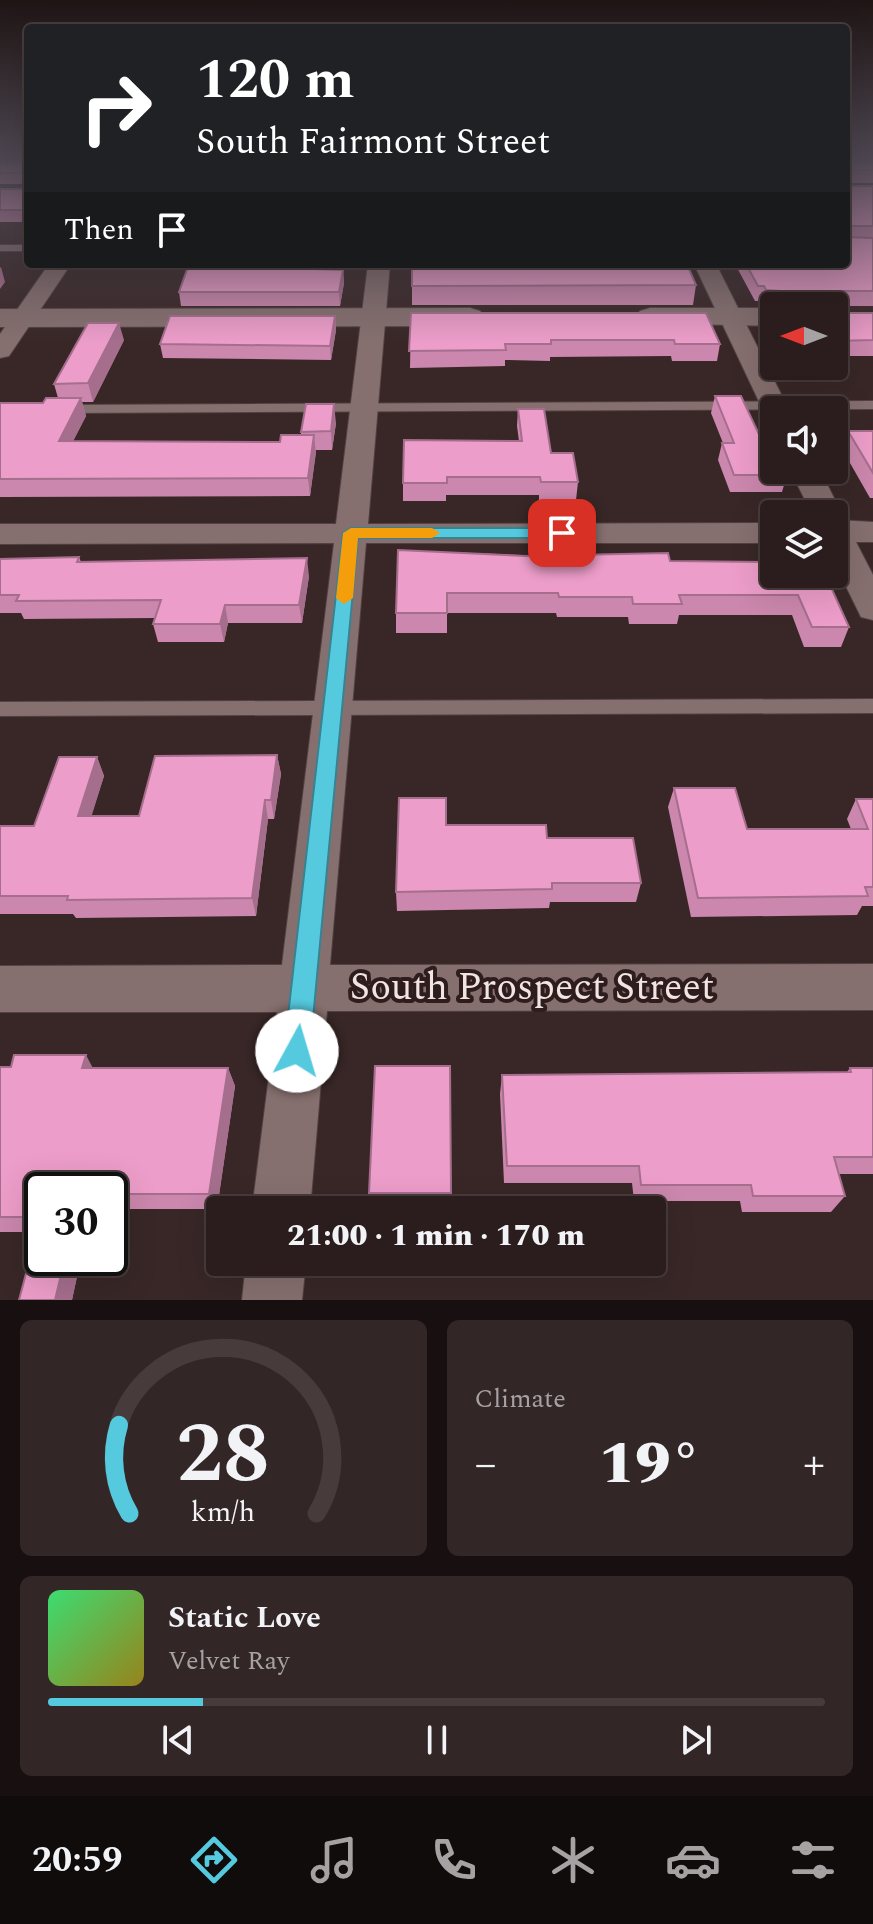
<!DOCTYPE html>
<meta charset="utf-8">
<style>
:root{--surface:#2b1d1d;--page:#332626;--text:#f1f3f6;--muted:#a6a2a4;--line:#473b3b;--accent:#55cadf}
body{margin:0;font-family:Spectral,serif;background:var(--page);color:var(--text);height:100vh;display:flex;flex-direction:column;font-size:30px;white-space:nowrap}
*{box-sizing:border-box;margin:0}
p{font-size:26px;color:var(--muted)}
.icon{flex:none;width:44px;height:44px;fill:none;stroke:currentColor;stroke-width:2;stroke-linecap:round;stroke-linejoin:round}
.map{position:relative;height:1300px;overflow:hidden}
.drawer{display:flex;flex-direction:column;gap:20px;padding:20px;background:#181010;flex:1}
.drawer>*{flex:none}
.guide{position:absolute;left:24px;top:24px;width:826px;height:244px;border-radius:8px;box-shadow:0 8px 32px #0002,0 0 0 2px var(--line);background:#202124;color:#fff;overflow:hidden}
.needle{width:52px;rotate:270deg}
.controls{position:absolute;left:760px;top:292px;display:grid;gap:16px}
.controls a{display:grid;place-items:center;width:88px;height:88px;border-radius:8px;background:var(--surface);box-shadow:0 8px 32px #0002,0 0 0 2px var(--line);font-size:40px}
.speed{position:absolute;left:24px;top:1172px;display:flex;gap:16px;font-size:40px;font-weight:700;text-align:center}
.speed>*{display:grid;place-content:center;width:104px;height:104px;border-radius:50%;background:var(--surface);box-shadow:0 8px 32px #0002,0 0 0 2px var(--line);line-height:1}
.speed .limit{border:4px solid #111;border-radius:12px;background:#fff;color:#111}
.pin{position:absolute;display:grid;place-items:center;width:68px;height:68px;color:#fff;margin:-34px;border-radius:16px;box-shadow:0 4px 12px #0006}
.me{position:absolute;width:88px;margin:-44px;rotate:6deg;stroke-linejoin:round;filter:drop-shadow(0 0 6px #0008)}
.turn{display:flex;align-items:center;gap:28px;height:168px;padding:0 40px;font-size:36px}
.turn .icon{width:104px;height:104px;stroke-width:2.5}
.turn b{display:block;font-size:56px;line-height:68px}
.then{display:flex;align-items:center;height:76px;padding:0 40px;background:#0003;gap:16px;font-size:30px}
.big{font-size:60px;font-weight:800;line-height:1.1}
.drawer .card{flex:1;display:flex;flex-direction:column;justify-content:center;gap:12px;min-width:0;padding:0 28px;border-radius:12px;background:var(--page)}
.drawer .dial{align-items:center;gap:0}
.dial svg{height:208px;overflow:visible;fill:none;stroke:var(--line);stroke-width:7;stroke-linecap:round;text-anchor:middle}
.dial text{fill:var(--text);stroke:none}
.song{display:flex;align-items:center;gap:24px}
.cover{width:96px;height:96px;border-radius:12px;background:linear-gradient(135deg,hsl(140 70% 55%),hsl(50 70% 35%))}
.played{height:8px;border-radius:4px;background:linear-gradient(90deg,var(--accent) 20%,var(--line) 20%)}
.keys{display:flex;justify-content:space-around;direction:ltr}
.heat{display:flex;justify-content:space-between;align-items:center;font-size:44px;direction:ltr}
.drawer .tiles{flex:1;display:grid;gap:20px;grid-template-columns:1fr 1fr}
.card:last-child{grid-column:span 2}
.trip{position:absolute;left:206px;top:1196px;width:460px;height:80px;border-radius:8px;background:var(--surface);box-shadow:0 8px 32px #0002,0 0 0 2px var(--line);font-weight:800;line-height:80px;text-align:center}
.tabs{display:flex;height:128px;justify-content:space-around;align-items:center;background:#110c0c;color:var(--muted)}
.tabs .icon{width:56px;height:56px}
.tabs .active{color:var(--accent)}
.tabs b{font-size:36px;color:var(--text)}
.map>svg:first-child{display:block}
</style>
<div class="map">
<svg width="873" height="1300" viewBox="0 0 873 1300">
<rect width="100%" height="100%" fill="#392727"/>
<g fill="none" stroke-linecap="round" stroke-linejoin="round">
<defs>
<path id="lane" d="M0 245H28V251H0Z
M873 401V409L63 413 56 409 63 405Z
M873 699V713L0 716V702Z"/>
<path id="street" d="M49 264H71L9 356 0 358V334Z
M368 264H390L368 524 774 523V543H366L330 965 873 964V1010L327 1011 310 1210H252L277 1012H0V966L282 965 334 543 0 544V524H336Z
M694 264H716L789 410H774V418L767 416 763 410Z
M790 470H820L842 514 838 520 873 522V542H856L873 575V620L861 617 834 562V514H812Z
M246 1262H306L302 1300H242Z"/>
<path id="secondary" d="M470 308 480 311 484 317 480 323 470 326 0 327V309Z
M650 308H774V326L640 323 636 317 640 311Z"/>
</defs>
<use href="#lane" stroke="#524243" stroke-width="2"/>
<use href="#street" stroke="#524243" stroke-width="2"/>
<use href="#secondary" stroke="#524243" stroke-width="2"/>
<use href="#lane" fill="#86706f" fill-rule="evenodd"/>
<use href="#street" fill="#86706f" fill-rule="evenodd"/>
<use href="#secondary" fill="#86706f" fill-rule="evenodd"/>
</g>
<path fill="#cb87ad" d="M0 161H28V222H0V189H27V184H0Z
M846 161H873V183H848V186H873V306H836V313H873V356H834V306L762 305 760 301H755L735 264H846Z
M255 264 256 268 343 270 344 283 340 306H181L179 292Z
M412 264 449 267 551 265V264H687L696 285 693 305H412Z
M411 313 720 344 717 361H672L671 356 550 357V361L505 360V366L410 368Z
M335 316 336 330 331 360 163 358 160 344Z
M124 340 93 402H82L86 416 73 441 280 442 301 435V432L336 423 332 450H316L310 496 0 497V403H43L58 398 54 384Z
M715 396 763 443 787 475 782 492H730L718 460 722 443H723L711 413Z
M518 409 551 453 578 482 576 500H539V495H446V501H403V483L519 441 517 426Z
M848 431H873V498H870L842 449Z
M398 550 670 561 774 562 849 627 841 647H804L792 615H679L677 624H629L628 617H557L556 613H447V633H396V613Z
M79 557 81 562 309 576 302 623H228L224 642H158L153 624 155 618 24 619 21 613H0V559Z
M277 755 281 774 274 819H268L256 916 76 918 73 914H0V826H34L97 757 104 776 91 816H139Z
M674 788 747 829H851L847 819 856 799H873V906H862L857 915 691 917 668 807Z
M446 825 547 838 641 883 636 902H550L549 908 397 911 396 892Z
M0 1067 228 1068 235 1086 217 1209H110V1190H42L81 1258 72 1300H19L37 1232H0Z
M850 1068H873V1174H839L845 1196 831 1212H742L740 1201H634L632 1183H504L500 1094 502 1075 847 1072Z
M369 1193H451V1208H371Z"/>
<path fill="#a56e8d" d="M1 267 5 282 0 289V268Z
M343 270 344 283 340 306 339 292Z
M335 316 336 330 331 360 330 346Z
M119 323 124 340 93 402 88 383Z
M81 398 86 416 64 459 59 441Z
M334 404 336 423 332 450 331 431Z
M314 435 316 453 310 496 308 478Z
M307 558 309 576 302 623 299 605Z
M225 605 228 623 224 642 220 624Z
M277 755 281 774 274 819 271 800Z
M97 757 104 776 86 834 78 816Z
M265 800 268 819 256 916 252 898Z
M86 1055 96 1074 82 1068Z
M228 1068 235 1086 217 1209 209 1194Z
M65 1258H81L72 1300H55Z"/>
<path fill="#ec9dc9" stroke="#a56e8d" stroke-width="2" d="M0 161H28V210H0V189H27V173H0Z
M846 161H873V170H847L848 186H873V226H850L848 237 873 238V291H836V313H873V340L834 341V306H781L780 291 766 290 764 286H758L746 264H846Z
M189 264H255L254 267 343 270 339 292H179Z
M412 264H449V267L555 265 554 264H687L696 285 412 286Z
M411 313H706L720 344H675L674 340H551V344H505L506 350 409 351Z
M170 316H335L330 346 160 344Z
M88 323H119L88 383 54 384Z
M715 396H741L763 443H773L774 446V470H785L787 475H734L722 443H734Z
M46 398H81L59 441 280 442 281 435H314L308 478 0 479V403H43Z
M306 404H334L331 431 301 432Z
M518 409H544L551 453H573L578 482H541L540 477H447V483H403L404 440 522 441Z
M848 431H873V473Z
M398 550 526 556 668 553 670 561 774 562V574H825L849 627H812L798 595H679L682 604H633L632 597H559L558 593H447V613H396Z
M79 557 77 562 307 558 299 605H225L220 624H153L161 600 16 601 19 595H0V559Z
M277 755 271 800H265L252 898 67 900 68 896H0V826H34L59 757H97L78 816H139L155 756Z
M674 788H735L747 829H868L856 799H873V887H865L868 896 698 898Z
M399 798H446V825H546L547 838H633L641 883H552V889L396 892Z
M14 1055H86L82 1068H228L209 1194H110V1190H42V1258H65L55 1300H19L41 1217H0V1067H11Z
M375 1066H450L451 1193H369Z
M850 1068H873V1157H834L845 1196H753L751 1185H641L639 1166H507L502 1075 851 1072Z"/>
<linearGradient id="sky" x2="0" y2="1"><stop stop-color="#1f1515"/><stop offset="0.47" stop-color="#4e4752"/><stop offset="1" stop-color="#4e4752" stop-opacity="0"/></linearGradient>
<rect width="873" height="343" fill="url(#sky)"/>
<path fill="#55cadf" stroke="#378391" stroke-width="2" d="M351 528H562L570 533 562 538H358L310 1051 307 1061 297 1064 288 1061 284 1051 343 533Z"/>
<path fill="#f59e0b" d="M351 528H432L440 533 432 538H358L353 598 344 604 336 598 343 533Z"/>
<g text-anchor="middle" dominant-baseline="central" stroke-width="8" stroke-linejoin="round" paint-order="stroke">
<g font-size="38" fill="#f1e5e4" stroke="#2f1d1d">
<text x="532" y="988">South Prospect Street</text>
</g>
</g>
</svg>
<div class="controls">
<a><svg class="needle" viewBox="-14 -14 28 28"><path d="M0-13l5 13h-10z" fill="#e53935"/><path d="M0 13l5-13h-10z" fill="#a6a2a4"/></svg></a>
<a><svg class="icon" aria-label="sound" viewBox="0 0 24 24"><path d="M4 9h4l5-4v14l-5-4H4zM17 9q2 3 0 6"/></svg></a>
<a><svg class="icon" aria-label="layers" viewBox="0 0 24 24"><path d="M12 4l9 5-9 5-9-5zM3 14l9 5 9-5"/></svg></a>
</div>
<div class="speed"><div class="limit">30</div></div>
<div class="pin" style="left:562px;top:533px;background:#d93025"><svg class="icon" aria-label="arrive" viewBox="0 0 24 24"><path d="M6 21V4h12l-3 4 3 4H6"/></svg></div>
<svg class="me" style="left:297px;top:1051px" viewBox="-20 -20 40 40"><circle r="19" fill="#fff"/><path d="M0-13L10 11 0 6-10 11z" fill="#55cadf"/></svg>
<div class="trip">21:00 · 1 min · 170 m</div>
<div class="guide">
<div class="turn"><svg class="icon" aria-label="right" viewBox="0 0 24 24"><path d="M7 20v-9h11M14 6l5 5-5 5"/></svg><div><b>120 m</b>South Fairmont Street</div></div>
<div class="then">Then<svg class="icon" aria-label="arrive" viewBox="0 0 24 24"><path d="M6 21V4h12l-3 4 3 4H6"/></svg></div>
</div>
</div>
<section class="drawer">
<div class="tiles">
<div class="card dial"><svg viewBox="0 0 100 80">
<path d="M14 69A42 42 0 1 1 86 69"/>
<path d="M14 69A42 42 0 0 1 10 35" stroke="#55cadf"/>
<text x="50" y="56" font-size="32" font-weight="700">28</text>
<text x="50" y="72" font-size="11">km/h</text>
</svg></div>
<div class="card"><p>Climate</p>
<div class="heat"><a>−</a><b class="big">19°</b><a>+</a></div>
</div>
<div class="card">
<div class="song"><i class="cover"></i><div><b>Static Love</b><p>Velvet Ray</p></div></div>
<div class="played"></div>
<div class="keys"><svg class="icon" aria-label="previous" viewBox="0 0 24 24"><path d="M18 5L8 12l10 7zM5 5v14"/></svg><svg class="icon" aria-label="pause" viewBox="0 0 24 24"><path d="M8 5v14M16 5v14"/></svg><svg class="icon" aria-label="next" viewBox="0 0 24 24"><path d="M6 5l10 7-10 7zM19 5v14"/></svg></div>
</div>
</div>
</section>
<nav class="tabs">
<b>20:59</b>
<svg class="icon active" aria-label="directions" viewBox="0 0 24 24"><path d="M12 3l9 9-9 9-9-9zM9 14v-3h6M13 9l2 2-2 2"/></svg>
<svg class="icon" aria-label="music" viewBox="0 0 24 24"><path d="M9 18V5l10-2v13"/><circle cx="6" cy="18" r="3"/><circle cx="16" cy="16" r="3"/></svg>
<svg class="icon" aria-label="phone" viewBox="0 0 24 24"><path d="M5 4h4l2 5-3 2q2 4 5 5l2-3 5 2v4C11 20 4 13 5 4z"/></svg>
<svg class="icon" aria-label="climate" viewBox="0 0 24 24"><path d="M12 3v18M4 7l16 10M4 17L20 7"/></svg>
<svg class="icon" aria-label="car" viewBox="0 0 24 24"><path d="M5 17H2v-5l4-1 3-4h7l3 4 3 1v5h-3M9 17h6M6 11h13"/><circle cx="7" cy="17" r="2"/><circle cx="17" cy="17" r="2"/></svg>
<svg class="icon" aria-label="filters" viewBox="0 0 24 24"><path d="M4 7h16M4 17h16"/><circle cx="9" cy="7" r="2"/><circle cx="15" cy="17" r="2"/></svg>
</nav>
